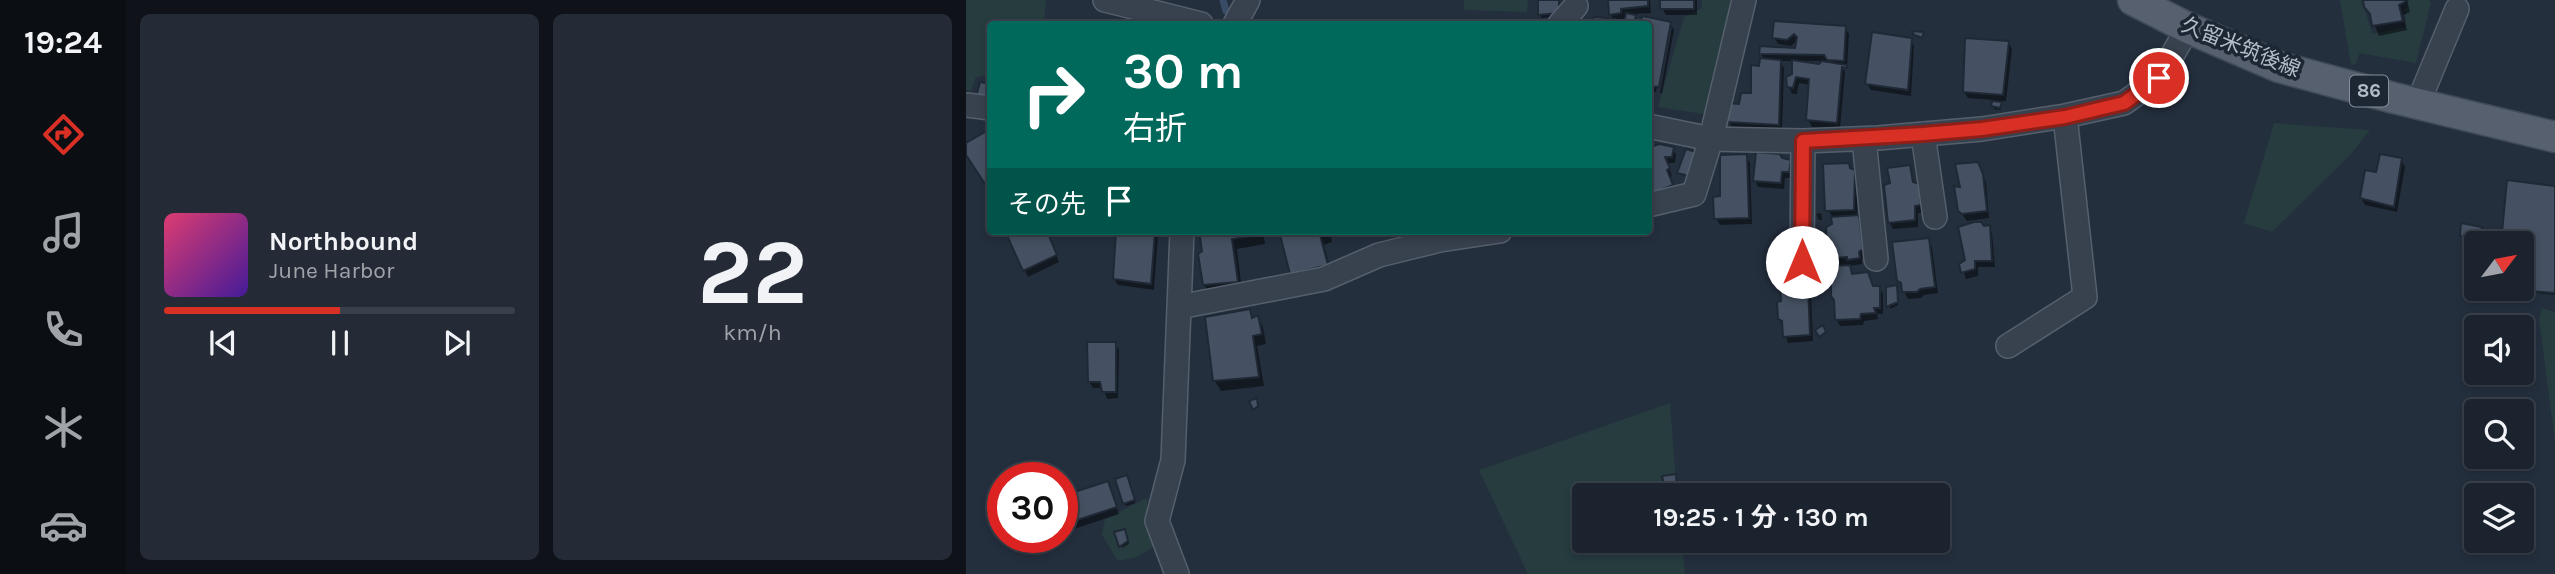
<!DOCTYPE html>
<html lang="ja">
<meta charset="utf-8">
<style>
:root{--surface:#1b232e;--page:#242b36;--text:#f1f3f6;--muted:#a0a4aa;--line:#39404a;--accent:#d93025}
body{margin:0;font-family:Karla,"Noto Sans JP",sans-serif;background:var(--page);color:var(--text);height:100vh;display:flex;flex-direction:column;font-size:26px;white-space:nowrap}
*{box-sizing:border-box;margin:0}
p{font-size:23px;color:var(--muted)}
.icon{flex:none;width:38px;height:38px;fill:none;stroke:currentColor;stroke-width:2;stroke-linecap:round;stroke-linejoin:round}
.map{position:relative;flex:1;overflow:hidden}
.drawer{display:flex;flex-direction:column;gap:14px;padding:14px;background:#0f1319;width:840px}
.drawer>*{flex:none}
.banner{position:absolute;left:21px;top:21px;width:665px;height:214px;border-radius:7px;box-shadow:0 4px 10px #0003,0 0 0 2px var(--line);background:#00695c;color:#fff;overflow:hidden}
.needle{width:46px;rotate:58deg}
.controls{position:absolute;left:1498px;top:231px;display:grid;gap:14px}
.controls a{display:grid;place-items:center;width:70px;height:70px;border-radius:7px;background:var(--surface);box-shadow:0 4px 10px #0003,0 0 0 2px var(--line);font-size:35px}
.speed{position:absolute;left:21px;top:462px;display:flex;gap:14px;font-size:35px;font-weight:700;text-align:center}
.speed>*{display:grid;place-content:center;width:91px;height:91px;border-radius:50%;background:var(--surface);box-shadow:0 4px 10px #0003,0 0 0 2px var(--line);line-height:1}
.speed .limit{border:10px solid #d22;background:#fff;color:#111}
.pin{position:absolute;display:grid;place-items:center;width:60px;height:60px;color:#fff;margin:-30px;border:4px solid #fff;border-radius:50%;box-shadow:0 2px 7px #0007}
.me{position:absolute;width:77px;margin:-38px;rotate:0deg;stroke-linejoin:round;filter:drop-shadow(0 0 5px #0008)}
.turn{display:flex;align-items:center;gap:24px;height:147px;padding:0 21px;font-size:32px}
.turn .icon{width:91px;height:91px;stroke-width:2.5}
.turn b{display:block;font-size:49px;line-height:60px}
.then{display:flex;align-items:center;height:66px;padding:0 21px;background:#0003;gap:14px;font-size:26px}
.drawer .widget{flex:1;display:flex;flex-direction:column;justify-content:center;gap:10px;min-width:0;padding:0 24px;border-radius:10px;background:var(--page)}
.drawer .dial{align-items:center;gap:0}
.dial b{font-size:91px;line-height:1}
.song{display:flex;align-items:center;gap:21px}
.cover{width:84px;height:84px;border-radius:10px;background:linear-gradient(135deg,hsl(340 70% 55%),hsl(260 70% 35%))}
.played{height:7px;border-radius:4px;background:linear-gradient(90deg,var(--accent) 50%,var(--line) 50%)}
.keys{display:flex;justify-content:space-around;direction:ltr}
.drawer .tiles{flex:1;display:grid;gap:14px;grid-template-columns:repeat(2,1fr)}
.trip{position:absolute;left:606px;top:483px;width:378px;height:70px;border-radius:7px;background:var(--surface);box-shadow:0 4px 10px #0003,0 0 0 2px var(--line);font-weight:700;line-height:70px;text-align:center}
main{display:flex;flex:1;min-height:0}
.tabs{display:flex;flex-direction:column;width:126px;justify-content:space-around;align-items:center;background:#0b0e12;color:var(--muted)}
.tabs .icon{width:49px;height:49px}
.tabs .selected{color:var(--accent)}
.tabs b{font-size:32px;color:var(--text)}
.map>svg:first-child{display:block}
</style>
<main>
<nav class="tabs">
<b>19:24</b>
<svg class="icon selected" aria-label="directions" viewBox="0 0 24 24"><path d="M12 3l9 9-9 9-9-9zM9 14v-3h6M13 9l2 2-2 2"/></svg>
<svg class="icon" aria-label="music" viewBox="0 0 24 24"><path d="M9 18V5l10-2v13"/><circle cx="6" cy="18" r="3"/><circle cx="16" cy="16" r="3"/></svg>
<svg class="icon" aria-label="phone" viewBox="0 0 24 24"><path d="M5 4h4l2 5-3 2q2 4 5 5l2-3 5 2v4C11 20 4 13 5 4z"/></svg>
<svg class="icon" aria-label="climate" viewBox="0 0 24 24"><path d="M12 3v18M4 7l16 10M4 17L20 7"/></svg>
<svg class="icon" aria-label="car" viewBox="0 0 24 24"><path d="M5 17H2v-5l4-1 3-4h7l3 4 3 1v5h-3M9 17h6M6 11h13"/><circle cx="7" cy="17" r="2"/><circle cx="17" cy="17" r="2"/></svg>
</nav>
<section class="drawer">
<div class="tiles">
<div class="widget">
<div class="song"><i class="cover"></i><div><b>Northbound</b><p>June Harbor</p></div></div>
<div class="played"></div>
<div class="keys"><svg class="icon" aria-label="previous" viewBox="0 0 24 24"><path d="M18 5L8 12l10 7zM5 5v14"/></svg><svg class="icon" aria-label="pause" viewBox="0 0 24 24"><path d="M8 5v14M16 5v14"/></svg><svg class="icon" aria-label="next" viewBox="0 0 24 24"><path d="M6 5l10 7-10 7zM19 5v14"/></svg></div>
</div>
<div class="widget dial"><b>22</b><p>km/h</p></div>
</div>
</section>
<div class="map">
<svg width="1589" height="574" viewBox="0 0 1589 574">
<rect width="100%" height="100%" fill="#242f3e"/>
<path fill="#263c3f" d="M0 0H80L78 24H24V75L10 77 5 91 0 90Z
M498 0H562L561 12 498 10Z
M736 0H770L744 115 692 107 718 17 736 8Z
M1374 0H1395L1407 34 1440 27 1439 9 1443 0H1463L1465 3 1450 63 1393 53 1390 64 1385 65Z
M1308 123 1404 130 1385 154 1306 232 1278 223Z
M1576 308 1589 312V442L1573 319Z
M704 403 711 495H618V541H716L719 574H562L513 470Z
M181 498 182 523 188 547 171 557 152 561 136 535 139 519Z"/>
<path fill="#0007" fill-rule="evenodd" d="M574 0H594L593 16 575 18Z
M644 0H684L685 13 668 14 673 24 704 23 708 30 696 93H694L706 27H702L690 92 682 91V24H659L661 19 648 21 650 24H628L629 19 648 21 645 15Z
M696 0H731V15H700L696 8Z
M1399 0H1441L1444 12 1437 15 1441 30 1413 36Z
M810 23 879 28 883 34 881 67H876L879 72 874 129 846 127 842 120 844 85 833 83 831 94H826L823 87 827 75 828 61H813L818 68 816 131 767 129 763 122 774 106 787 95 794 68 799 61 795 54 831 49 832 40 825 46 812 44 808 37ZM837 61H858L853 66 837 63Z
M944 39 948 46 945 96 905 90 901 84Z
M1042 42 1046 49 1040 101H1033L1035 110 1028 109V100L1002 98 998 92Z
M24 131V190L0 153V145Z
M706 148 710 155 709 163H701L706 176 704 178 709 192 682 203V150Z
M780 156 784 163 786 224 754 225 750 218 756 197Z
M815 159 824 161 828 168 826 178H819L818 189 792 187 789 180Z
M1435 160 1439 167 1431 212 1399 205 1395 198Z
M882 165 892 179 891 217 896 223 899 256 896 259V264L883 266 888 275 907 287H913L917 294V314H911L912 319 898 321 897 325 874 326 871 320 875 267 863 253 867 217 861 210Z
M943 167 949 184 956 192 958 212 952 213V227L927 229 924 223 926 184Z
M1015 171 1020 182 1023 218 1001 221 993 210 996 189Z
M1542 182 1589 188V295L1533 289H1556V243H1536Z
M855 213 856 220H853L850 214Z
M1023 226 1026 233 1029 267H1012V276L1000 279 995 265 1001 261 1017 227Z
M1515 228 1517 231 1514 242 1498 239 1496 236Z
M41 231H73L76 236 84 240 93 262 62 277Z
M152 231H190L192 236 188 290 152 285 148 279Z
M235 231H297L299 244 271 249 276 291 244 295 238 285Z
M315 231H364L366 242 358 245 366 275 331 283 326 273Z
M962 240 966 247 972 293 958 295 955 298 942 299 933 281Z
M930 287 932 305 924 309 922 288Z
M841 288 845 294 847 341 822 343 813 318Z
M283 311 287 319 291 317 297 327 300 344 291 346 298 386 255 391 249 381Z
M149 344 153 350 152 398 141 399 137 388H127L123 382Z
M709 476 712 490 702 491 700 488Z
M151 480H162L169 503 160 506Z
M141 483 153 514 96 533V498Z
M159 531 163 544 156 548 150 533Z"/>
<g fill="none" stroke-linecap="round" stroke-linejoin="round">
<path stroke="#394c67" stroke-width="7" d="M257 0 260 11"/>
</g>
<path fill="#455162" stroke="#1f2835" stroke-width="2" d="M572 0H593V13L572 15Z
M642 0H682V6L655 9V13L643 15Z
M694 0H728V9H694Z
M1397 0H1439V2L1433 5 1437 21 1406 26 1404 14 1398 7Z
M660 13 670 15 669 19 672 23 677 16 705 22 693 87 682 86V24H658Z
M628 17 649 19 652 24H626Z
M808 21 880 26 878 61 861 60 858 55 793 54 794 46 829 48 831 37 828 34 821 40 806 38Z
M946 31 958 32 956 38 948 35Z
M906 32 946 38 942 90 899 84Z
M999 38 1043 41 1037 95 997 92Z
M794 58 815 60 813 125 762 122V103L773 104 775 93H785V65L793 66Z
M826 60 853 64 856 61 881 65V68L876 67 871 123 840 120 843 79 830 77 827 88 821 87 820 77 826 74Z
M14 82 24 84V100L10 97Z
M1026 101 1036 102 1034 108 1025 106Z
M24 129V190H23L0 155V143Z
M693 144 708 147 706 157H699L704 168 701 170 707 185 682 195V148Z
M720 149 733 153 727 177 711 173Z
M790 152 814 154 816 158 825 160 823 172H816L815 183 787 181Z
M781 154 783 218 748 219 747 197 754 196V155Z
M1414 154 1436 158 1428 207 1394 198 1399 170 1410 172Z
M1012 162 1017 174 1021 211 996 214 992 211 988 186 994 187 989 164Z
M883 163 884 168 889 170 888 210 859 211 857 164Z
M944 165 947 182 953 184 955 205 949 206V220L922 223 918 185 924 183 921 168Z
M1541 180 1589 186V293L1537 289H1556V243H1535Z
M893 215 897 249 893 252 894 258 881 260V257L868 258 866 253H861L860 227 866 224 865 217Z
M1008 222H1015L1018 226 1024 225 1026 261H1009V269L995 273 993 264 999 260 992 227Z
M1495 223 1516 227 1513 240 1494 236Z
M39 231H74L76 234 81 231 91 255 57 271Z
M150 231H189L185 284 147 279Z
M233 231H294V235L266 239 272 282 237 285 232 254 236 251Z
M313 231H361L354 235 362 265 324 274Z
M963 238 969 287 954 289 951 292H936L935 283 931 281 926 242Z
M884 265 886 274 902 272 907 286H914V308H908L910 313 895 314 894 319 869 320 868 300 865 296V266Z
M931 285 932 302 920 307V287Z
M842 286 844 335 817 337 816 321 812 319 811 302 815 301 814 287Z
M284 309 286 318 292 315 296 334 287 336 293 377 247 381 239 317Z
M857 325 860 332 853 337 849 330Z
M121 342H150V392H136L134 382H122Z
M291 398 292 406 287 410 283 401Z
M710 474 711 488 699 489 696 476Z
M161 475 169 500 157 504 149 479Z
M142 481 151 507 96 525V496Z
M159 529 162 541 153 547 148 532Z"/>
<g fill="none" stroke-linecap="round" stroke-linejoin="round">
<defs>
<path id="minor" d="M139 0 235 24
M269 24 282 0
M594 24 610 6
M1452 103 1491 9
M0 105 24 108
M682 126 745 139 837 141 912 138 1016 129 1099 116 1158 103 1193 78 1222 28
M957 134 969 217
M898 139 910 259
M682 205 728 194 745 139 778 0
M836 262 837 141
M213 307 358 279 413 255 474 240 534 231
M1042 346 1119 297 1099 116
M211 574 191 521 207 460 216 231"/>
<path id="major" d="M1167 0 1222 28 1313 67 1428 98 1589 137"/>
</defs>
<use href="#minor" stroke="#565f6c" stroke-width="26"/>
<use href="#major" stroke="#414a57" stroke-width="33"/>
<use href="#minor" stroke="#38414e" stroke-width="23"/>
<use href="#major" stroke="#56606e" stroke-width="30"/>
</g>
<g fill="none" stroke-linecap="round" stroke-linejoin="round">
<defs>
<path id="route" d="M836 262 837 141 957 134 1016 129 1099 117 1158 103 1193 78"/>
</defs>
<use href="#route" stroke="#8d1f18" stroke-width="18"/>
<use href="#route" stroke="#d93025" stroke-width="12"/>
</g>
<g text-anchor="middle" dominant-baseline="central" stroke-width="7" stroke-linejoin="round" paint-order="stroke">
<rect fill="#1d2633" stroke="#878f9c" stroke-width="2" x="1384" y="75.5" width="38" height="31" rx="5"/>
<g font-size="19" font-weight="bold" fill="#b4bcc9">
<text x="1403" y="91">86</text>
</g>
<g font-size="21" fill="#b4bcc9" stroke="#1d2633">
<text transform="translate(1275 47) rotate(22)">久留米筑後線</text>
</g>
</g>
</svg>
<div class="controls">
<a><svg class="needle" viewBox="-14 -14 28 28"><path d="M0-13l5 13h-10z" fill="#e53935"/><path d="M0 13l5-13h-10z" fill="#a0a4aa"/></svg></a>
<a><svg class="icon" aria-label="sound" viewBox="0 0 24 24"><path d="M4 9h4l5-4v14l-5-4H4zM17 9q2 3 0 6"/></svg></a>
<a><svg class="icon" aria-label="search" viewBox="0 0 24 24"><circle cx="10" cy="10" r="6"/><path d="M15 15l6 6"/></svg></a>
<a><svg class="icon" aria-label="layers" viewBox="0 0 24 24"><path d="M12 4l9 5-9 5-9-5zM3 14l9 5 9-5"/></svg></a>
</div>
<div class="speed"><div class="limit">30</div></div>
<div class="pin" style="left:1193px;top:78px;background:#d93025"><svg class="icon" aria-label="arrive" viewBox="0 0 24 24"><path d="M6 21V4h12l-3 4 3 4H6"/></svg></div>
<svg class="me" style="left:836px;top:262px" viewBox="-20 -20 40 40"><circle r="19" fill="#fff"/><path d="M0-13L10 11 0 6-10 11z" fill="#d93025"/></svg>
<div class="trip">19:25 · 1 分 · 130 m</div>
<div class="banner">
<div class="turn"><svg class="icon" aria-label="right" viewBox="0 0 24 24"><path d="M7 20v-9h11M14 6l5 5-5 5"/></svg><div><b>30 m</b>右折</div></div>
<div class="then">その先<svg class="icon" aria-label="arrive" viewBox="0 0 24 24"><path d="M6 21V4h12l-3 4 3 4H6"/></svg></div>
</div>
</div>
</main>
